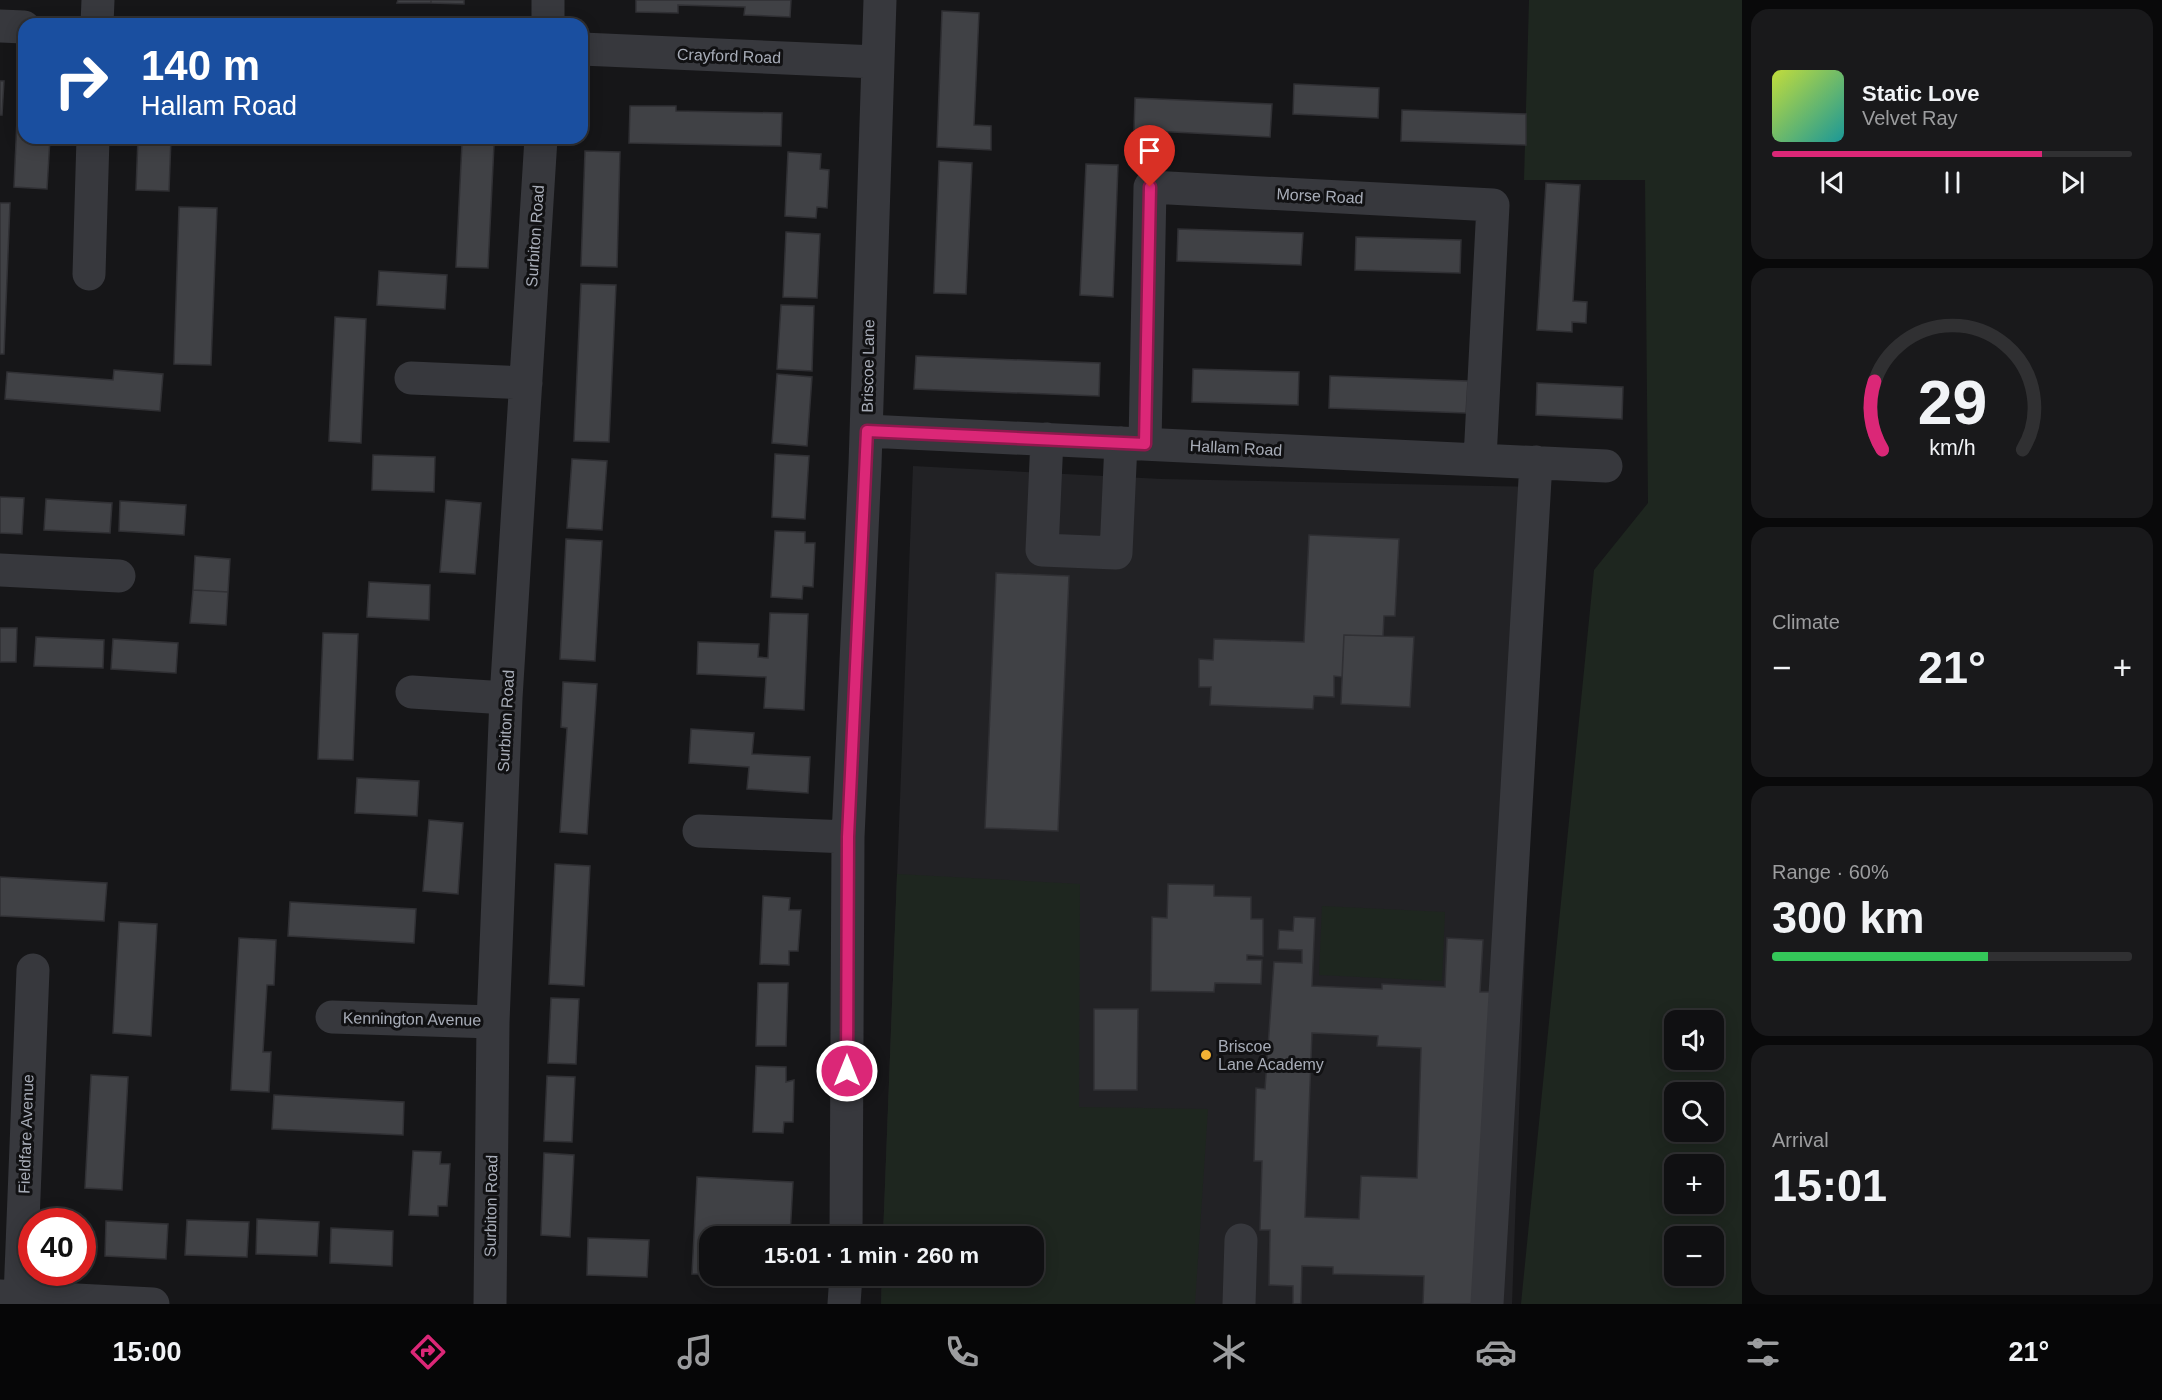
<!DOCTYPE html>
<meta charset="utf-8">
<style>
:root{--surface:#101012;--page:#19191b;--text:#f1f3f6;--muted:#9c9d9f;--line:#303032;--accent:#db2777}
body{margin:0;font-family:Helvetica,sans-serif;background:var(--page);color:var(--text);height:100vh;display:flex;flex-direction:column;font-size:22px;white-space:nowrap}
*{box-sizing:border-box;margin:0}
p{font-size:20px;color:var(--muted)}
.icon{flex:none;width:33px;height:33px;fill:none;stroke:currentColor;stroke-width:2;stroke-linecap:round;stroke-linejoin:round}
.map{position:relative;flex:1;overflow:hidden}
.panel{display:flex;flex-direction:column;gap:9px;padding:9px;background:#09090a;width:420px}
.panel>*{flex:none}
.banner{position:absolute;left:18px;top:18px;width:570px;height:126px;border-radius:18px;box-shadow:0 3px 15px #0003,0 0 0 2px var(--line);background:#1a4fa0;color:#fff;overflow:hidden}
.controls{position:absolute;left:1664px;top:1010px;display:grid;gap:12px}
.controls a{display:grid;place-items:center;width:60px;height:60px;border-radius:12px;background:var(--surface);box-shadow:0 3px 15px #0003,0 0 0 2px var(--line);font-size:30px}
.speed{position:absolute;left:18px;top:1208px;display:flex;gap:12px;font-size:30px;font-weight:700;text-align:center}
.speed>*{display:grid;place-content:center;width:78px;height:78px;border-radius:50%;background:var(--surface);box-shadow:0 3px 15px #0003,0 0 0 2px var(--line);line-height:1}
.speed .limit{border:9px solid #d22;background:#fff;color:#111}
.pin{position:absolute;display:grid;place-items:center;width:51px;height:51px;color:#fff;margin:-62px -26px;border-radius:50% 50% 50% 0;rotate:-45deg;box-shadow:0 0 6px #0007}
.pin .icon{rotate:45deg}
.me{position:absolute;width:66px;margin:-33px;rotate:0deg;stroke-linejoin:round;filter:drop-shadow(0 0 4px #0008)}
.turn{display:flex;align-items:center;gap:21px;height:126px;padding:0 24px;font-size:27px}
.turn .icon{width:78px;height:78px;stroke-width:2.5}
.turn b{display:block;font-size:42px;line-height:51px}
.big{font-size:45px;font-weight:600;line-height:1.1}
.panel .widget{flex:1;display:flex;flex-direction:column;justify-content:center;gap:9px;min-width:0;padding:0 21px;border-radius:18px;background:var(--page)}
.panel .dial{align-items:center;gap:0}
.dial svg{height:156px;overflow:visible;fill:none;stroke:var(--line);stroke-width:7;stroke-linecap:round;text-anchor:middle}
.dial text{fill:var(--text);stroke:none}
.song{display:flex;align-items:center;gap:18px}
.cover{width:72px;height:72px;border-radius:9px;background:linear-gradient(135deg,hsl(70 70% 55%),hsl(180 70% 35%))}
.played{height:6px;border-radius:3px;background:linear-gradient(90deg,var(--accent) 75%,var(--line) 75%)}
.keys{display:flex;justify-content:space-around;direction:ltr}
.heat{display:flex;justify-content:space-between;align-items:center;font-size:33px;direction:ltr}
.charge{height:9px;border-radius:4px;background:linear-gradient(90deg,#34c759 60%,var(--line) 0)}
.trip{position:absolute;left:699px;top:1226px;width:345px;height:60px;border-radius:18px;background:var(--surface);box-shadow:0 3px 15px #0003,0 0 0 2px var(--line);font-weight:600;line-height:60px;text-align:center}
.tab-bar{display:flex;height:96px;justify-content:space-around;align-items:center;background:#060607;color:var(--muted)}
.tab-bar .icon{width:42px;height:42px}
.tab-bar .selected{color:var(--accent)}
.tab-bar b{font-size:27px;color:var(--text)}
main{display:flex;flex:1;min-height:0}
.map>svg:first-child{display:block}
</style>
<main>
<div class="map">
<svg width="1742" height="1304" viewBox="0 0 1742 1304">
<rect width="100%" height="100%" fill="#161618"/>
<path fill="#222225" d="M913 466 1162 479 1542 487 1512 1304H881L882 1275H1034V1236H883Z"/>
<path fill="#1e261f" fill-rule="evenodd" d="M1529 0H1742V1304H1521L1594 570 1648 503 1645 180H1524ZM1674 1020H1713V1059H1674ZM1674 1092H1713V1131H1674ZM1674 1164H1713V1203H1674ZM1674 1236H1713V1275H1674Z
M897 874 1080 884 1079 1107 1208 1109 1195 1304H881L882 1275H1034V1236H883Z
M1322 906 1445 912 1442 981 1319 975Z"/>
<path fill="#404145" stroke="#303034" stroke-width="1.5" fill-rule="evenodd" d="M398 0H431V3H397Z
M431 0H464V4L431 3Z
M636 0H791L790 17 744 15 745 7 678 5V13L636 12Z
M942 11 979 13 974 125 991 126V150L937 147Z
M0 81H4L2 115H0Z
M1294 84 1379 88 1378 118 1293 114Z
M1135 98 1272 104 1270 137 1134 130Z
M630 106H676V111L782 113 781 146 629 143Z
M1402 110 1526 114V145L1401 141Z
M17 119 24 120V138H50L47 189 14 187Z
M138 138H171L169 191 136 190Z
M462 143 494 145 488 268 456 267Z
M585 151 620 152 617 267 581 266Z
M788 152 821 154 820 169 829 170 827 208 817 207 816 218 785 216Z
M939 161 972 163 966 294 934 293Z
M1086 164 1118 165 1113 297 1080 295Z
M1546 183 1580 185 1573 301 1587 302 1586 323 1572 322V332L1537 330Z
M0 203H10L4 354H0Z
M179 207 217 208 211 365 174 364Z
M1178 229 1303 233 1301 265 1177 261Z
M786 232 820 234 817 298 783 297Z
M1356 237 1461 240 1460 273 1355 270Z
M379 271 447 275 445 309 377 305Z
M581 284 616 285 609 442 574 441Z
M781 305 814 306 812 371 777 369Z
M335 317 366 319 361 443 329 441Z
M916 356 1100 363 1099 396 914 389Z
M1193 369 1299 372 1298 405 1192 402Z
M114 370 163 374 160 411 5 399 7 372 113 380Z
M777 374 812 377 807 446 772 443Z
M1330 376 1468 381 1466 413 1329 408Z
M1537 383 1623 387 1622 419 1536 415Z
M775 454 809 456 805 519 772 517Z
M373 455 435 457 434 492 372 490Z
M572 459 607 461 602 530 567 528Z
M0 497 24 498 22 534 0 533Z
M46 499 112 503 110 533 44 530Z
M446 500 481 503 475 574 440 572Z
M120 501 186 505 184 535 119 531Z
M775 531 805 532V543H815L813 587 803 586 802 599 771 597Z
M1309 535 1399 539 1395 616H1384L1383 636 1344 635 1342 677 1334 676V697L1314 696 1313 709 1210 705 1211 687H1199V659L1213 660 1214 639 1304 642Z
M566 539 602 541 595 661 560 659Z
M195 556 230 559 228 592 193 590Z
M996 573 1069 576 1058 831 985 828Z
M369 582 430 585 429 620 367 617Z
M193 590 228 592 226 625 190 623Z
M770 613 808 614 804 710 764 708 766 677 697 674 698 642 759 644 758 657 768 658Z
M0 628H17L16 662H0Z
M323 633 358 634 353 760 318 759Z
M1344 635 1414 637 1410 707 1341 704Z
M36 637 104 640 103 668 34 666Z
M113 639 178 643 176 673 111 669Z
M563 682 597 684 587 834 560 832 567 728 561 727Z
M691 729 754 733 752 754 810 757 808 793 747 789 749 767 689 763Z
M357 778 419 781 417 816 355 813Z
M429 820 463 823 458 894 423 891Z
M555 864 590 866 584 986 549 984Z
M0 877 107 883 104 921 0 916Z
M1168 884 1214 885V896L1251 897V919H1263V956L1247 955V960H1262L1261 984 1215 983 1214 992 1151 991 1152 917 1167 918Z
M763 896 790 898 789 910H801L798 951H789V965L760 964Z
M290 902 416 909 414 943 288 936Z
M1294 917 1315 918 1312 986 1382 989V984L1445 987 1447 938 1483 940 1480 992H1500L1476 1304H1423L1424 1276 1333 1274V1267L1302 1266 1301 1304H1293V1286L1269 1285 1270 1230H1260L1262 1161H1254L1256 1088 1265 1089 1274 962 1302 963V950L1278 949 1279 930 1293 931ZM1312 1033 1378 1036 1377 1046 1421 1048 1417 1178 1361 1176 1359 1219 1305 1217Z
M119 922 157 924 151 1036 113 1033Z
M239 938 276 940 274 985H267L263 1052H271L269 1092 231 1090Z
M758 983H788L786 1046H756Z
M551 998 579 999 576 1064 548 1063Z
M1094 1009H1138L1137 1090H1094Z
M756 1066 786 1067V1082L794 1080 793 1122H784L783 1133 753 1132Z
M91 1075 128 1077 122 1190 85 1188Z
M547 1076 575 1077 572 1142 544 1141Z
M274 1095 404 1102 403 1135 272 1129Z
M413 1151 441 1152 440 1164H450L447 1206H438V1216L409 1215Z
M544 1153 574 1155 570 1237 541 1235Z
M697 1177 793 1182 790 1236H710V1274H692Z
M257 1219 319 1222 317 1256 256 1254Z
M187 1220 249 1222 247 1257 185 1255Z
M106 1221 168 1224 166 1259 105 1256Z
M331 1228 393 1231 392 1266 330 1263Z
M588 1238 649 1240 647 1277 587 1275Z
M720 1275H788L787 1278Z"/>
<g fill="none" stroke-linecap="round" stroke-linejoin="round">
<path stroke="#37383d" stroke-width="33" d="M97 24 98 0
M548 24V0
M0 26 24 27
M582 49 876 62
M89 274 93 138
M411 378 526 383
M867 431 1606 466
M1047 439 1042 550 1116 553 1121 443
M1145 444 1150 187 1493 205 1480 459
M0 570 119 576
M412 692 506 698
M699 831 848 837
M332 1017 493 1022
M846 1236 848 837 865 465 880 0
M0 1296 153 1304
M20 1297 33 970
M490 1304 493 1022 506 698 541 138
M844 1304 846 1275
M1239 1304 1241 1240
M1487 1304 1536 462"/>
</g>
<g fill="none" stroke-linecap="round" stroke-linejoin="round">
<defs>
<path id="route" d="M847 1071 848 837 867 431 1145 444 1150 187"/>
</defs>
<use href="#route" stroke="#8e194d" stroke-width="15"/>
<use href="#route" stroke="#db2777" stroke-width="10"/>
</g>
<circle fill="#f2b134" stroke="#111113" stroke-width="2" cx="1206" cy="1055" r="6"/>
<g text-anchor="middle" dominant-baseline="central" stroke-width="6" stroke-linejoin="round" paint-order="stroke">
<g font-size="16" fill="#a8adb8" stroke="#111113">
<text transform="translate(729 56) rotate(2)">Crayford Road</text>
<text transform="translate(1320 196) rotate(3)">Morse Road</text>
<text transform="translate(535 236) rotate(-86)">Surbiton Road</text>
<text transform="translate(868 366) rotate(-89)">Briscoe Lane</text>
<text transform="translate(1236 448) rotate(3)">Hallam Road</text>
<text transform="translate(506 721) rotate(-87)">Surbiton Road</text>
<text transform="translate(412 1019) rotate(1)">Kennington Avenue</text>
<text transform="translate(26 1134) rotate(-88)">Fieldfare Avenue</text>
<text transform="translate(491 1206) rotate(-89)">Surbiton Road</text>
</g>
<g font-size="16" fill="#a8adb8" stroke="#111113" text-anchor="start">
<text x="1218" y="1046">Briscoe<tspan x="1218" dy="18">Lane Academy</tspan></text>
</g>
</g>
</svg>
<div class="controls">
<a><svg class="icon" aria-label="sound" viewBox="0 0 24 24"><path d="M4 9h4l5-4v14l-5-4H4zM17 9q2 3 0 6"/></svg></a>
<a><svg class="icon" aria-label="search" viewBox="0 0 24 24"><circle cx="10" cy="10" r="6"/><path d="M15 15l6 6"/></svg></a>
<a>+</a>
<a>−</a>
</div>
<div class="speed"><div class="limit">40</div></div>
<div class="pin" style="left:1150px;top:187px;background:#d93025"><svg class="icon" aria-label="arrive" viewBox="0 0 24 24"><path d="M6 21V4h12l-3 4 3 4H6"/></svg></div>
<svg class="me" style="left:847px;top:1071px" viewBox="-20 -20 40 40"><circle r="17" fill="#db2777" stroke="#fff" stroke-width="3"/><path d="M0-11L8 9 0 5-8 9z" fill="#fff"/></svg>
<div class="trip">15:01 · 1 min · 260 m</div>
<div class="banner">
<div class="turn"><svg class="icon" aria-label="right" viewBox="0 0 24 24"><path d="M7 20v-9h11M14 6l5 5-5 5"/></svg><div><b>140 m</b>Hallam Road</div></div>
</div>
</div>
<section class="panel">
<div class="widget">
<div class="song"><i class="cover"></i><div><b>Static Love</b><p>Velvet Ray</p></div></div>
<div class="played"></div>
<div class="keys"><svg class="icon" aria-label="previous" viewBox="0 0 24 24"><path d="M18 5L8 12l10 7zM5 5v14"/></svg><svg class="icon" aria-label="pause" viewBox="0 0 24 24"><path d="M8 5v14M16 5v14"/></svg><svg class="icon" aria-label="next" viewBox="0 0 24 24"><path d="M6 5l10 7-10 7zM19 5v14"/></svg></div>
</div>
<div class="widget dial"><svg viewBox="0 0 100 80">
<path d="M14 69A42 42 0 1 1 86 69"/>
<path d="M14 69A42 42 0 0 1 10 34" stroke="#db2777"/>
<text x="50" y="56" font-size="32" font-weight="700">29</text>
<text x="50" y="72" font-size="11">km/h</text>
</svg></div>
<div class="widget"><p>Climate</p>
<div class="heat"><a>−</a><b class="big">21°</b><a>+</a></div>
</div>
<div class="widget"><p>Range · 60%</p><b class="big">300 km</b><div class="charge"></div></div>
<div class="widget"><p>Arrival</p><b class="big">15:01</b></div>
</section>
</main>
<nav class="tab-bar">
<b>15:00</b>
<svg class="icon selected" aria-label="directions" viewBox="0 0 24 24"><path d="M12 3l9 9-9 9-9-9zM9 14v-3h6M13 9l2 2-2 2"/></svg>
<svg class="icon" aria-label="music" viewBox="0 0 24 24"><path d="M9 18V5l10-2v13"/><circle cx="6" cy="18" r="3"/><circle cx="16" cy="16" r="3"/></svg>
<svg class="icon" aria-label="phone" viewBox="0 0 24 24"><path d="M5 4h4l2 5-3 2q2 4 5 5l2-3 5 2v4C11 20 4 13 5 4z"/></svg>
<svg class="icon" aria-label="climate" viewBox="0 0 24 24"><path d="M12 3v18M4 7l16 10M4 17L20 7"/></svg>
<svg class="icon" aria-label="car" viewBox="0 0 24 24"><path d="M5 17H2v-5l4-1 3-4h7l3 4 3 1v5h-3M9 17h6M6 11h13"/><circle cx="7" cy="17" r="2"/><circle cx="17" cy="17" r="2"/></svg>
<svg class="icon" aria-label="filters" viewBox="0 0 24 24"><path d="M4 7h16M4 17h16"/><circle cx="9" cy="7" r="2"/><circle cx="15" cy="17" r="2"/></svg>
<b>21°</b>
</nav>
